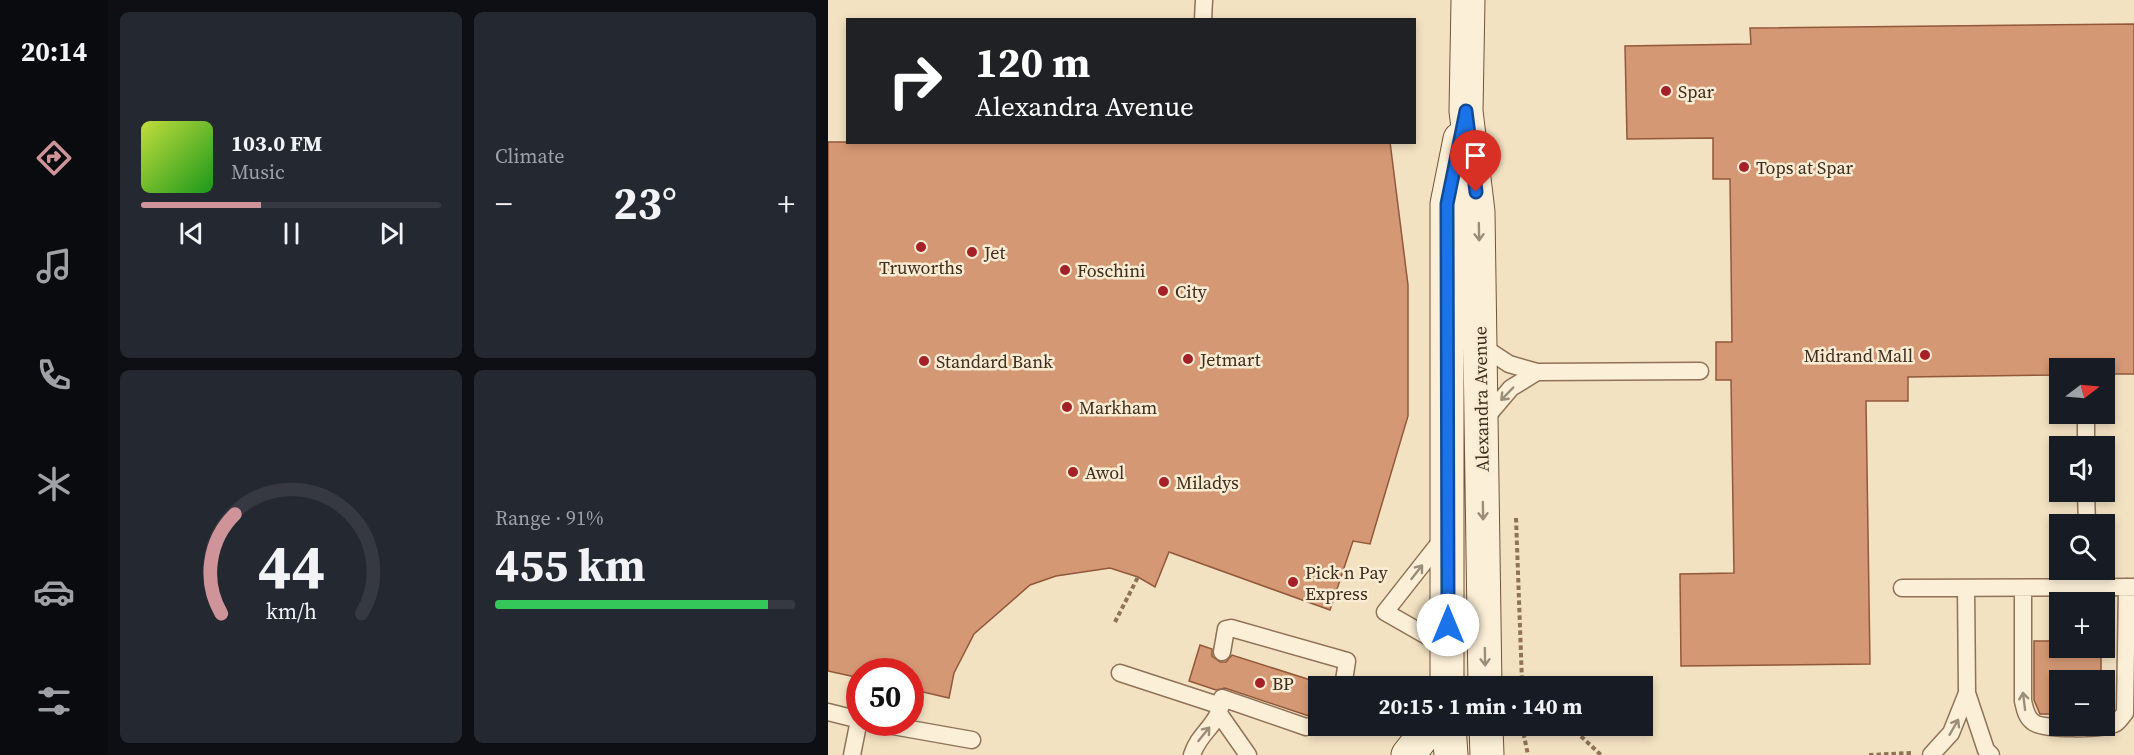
<!DOCTYPE html>
<meta charset="utf-8">
<style>
:root{--surface:#171b24;--page:#242831;--text:#f1f3f6;--muted:#9ea1a6;--line:#363941;--accent:#cf9499}
body{margin:0;font-family:"Source Serif 4",serif;background:var(--page);color:var(--text);height:100vh;display:flex;flex-direction:column;font-size:22px;white-space:nowrap}
*{box-sizing:border-box;margin:0}
p{font-size:20px;color:var(--muted)}
.icon{flex:none;width:33px;height:33px;fill:none;stroke:currentColor;stroke-width:2;stroke-linecap:round;stroke-linejoin:round}
.map{position:relative;flex:1;overflow:hidden}
.details{display:flex;flex-direction:column;gap:12px;padding:12px;background:#0d0f14;width:720px}
.details>*{flex:none}
.top-card{position:absolute;left:18px;top:18px;width:570px;height:126px;border-radius:0px;box-shadow:0 3px 9px #0003;background:#202124;color:#fff;overflow:hidden}
.needle{width:39px;rotate:74deg}
.controls{position:absolute;left:1221px;top:358px;display:grid;gap:12px}
.controls a{display:grid;place-items:center;width:66px;height:66px;border-radius:0px;background:var(--surface);box-shadow:0 3px 9px #0003;font-size:30px}
.speed{position:absolute;left:18px;top:658px;display:flex;gap:12px;font-size:30px;font-weight:700;text-align:center}
.speed>*{display:grid;place-content:center;width:78px;height:78px;border-radius:50%;background:var(--surface);box-shadow:0 3px 9px #0003;line-height:1}
.speed .limit{border:9px solid #d22;background:#fff;color:#111}
.pin{position:absolute;display:grid;place-items:center;width:51px;height:51px;color:#fff;margin:-62px -26px;border-radius:50% 50% 50% 0;rotate:-45deg;box-shadow:0 0 6px #0007}
.pin .icon{rotate:45deg}
.me{position:absolute;width:66px;margin:-33px;rotate:0deg;stroke-linejoin:round;filter:drop-shadow(0 0 4px #0008)}
.turn{display:flex;align-items:center;gap:21px;height:126px;padding:0 30px;font-size:27px}
.turn .icon{width:78px;height:78px;stroke-width:2.5}
.turn b{display:block;font-size:42px;line-height:51px}
.big{font-size:45px;font-weight:700;line-height:1.1}
.details .tile{flex:1;display:flex;flex-direction:column;justify-content:center;gap:9px;min-width:0;padding:0 21px;border-radius:9px;background:var(--page)}
.details .dial{align-items:center;gap:0}
.dial svg{height:156px;overflow:visible;fill:none;stroke:var(--line);stroke-width:7;stroke-linecap:round;text-anchor:middle}
.dial text{fill:var(--text);stroke:none}
.song{display:flex;align-items:center;gap:18px}
.cover{width:72px;height:72px;border-radius:9px;background:linear-gradient(135deg,hsl(70 70% 55%),hsl(120 70% 35%))}
.played{height:6px;border-radius:3px;background:linear-gradient(90deg,var(--accent) 40%,var(--line) 40%)}
.keys{display:flex;justify-content:space-around;direction:ltr}
.heat{display:flex;justify-content:space-between;align-items:center;font-size:33px;direction:ltr}
.charge{height:9px;border-radius:4px;background:linear-gradient(90deg,#34c759 91%,var(--line) 0)}
.details .tiles{flex:1;display:grid;gap:12px;grid-template-columns:repeat(2,1fr)}
.trip{position:absolute;left:480px;top:676px;width:345px;height:60px;border-radius:0px;background:var(--surface);box-shadow:0 3px 9px #0003;font-weight:700;line-height:60px;text-align:center}
main{display:flex;flex:1;min-height:0}
.menu{display:flex;flex-direction:column;width:108px;justify-content:space-around;align-items:center;background:#090b0e;color:var(--muted)}
.menu .icon{width:42px;height:42px}
.menu .active{color:var(--accent)}
.menu b{font-size:27px;color:var(--text)}
.map>svg:first-child{display:block}
</style>
<main>
<nav class="menu">
<b>20:14</b>
<svg class="icon active" aria-label="directions" viewBox="0 0 24 24"><path d="M12 3l9 9-9 9-9-9zM9 14v-3h6M13 9l2 2-2 2"/></svg>
<svg class="icon" aria-label="music" viewBox="0 0 24 24"><path d="M9 18V5l10-2v13"/><circle cx="6" cy="18" r="3"/><circle cx="16" cy="16" r="3"/></svg>
<svg class="icon" aria-label="phone" viewBox="0 0 24 24"><path d="M5 4h4l2 5-3 2q2 4 5 5l2-3 5 2v4C11 20 4 13 5 4z"/></svg>
<svg class="icon" aria-label="climate" viewBox="0 0 24 24"><path d="M12 3v18M4 7l16 10M4 17L20 7"/></svg>
<svg class="icon" aria-label="car" viewBox="0 0 24 24"><path d="M5 17H2v-5l4-1 3-4h7l3 4 3 1v5h-3M9 17h6M6 11h13"/><circle cx="7" cy="17" r="2"/><circle cx="17" cy="17" r="2"/></svg>
<svg class="icon" aria-label="filters" viewBox="0 0 24 24"><path d="M4 7h16M4 17h16"/><circle cx="9" cy="7" r="2"/><circle cx="15" cy="17" r="2"/></svg>
</nav>
<section class="details">
<div class="tiles">
<div class="tile">
<div class="song"><i class="cover"></i><div><b>103.0 FM</b><p>Music</p></div></div>
<div class="played"></div>
<div class="keys"><svg class="icon" aria-label="previous" viewBox="0 0 24 24"><path d="M18 5L8 12l10 7zM5 5v14"/></svg><svg class="icon" aria-label="pause" viewBox="0 0 24 24"><path d="M8 5v14M16 5v14"/></svg><svg class="icon" aria-label="next" viewBox="0 0 24 24"><path d="M6 5l10 7-10 7zM19 5v14"/></svg></div>
</div>
<div class="tile"><p>Climate</p>
<div class="heat"><a>−</a><b class="big">23°</b><a>+</a></div>
</div>
<div class="tile dial"><svg viewBox="0 0 100 80">
<path d="M14 69A42 42 0 1 1 86 69"/>
<path d="M14 69A42 42 0 0 1 21 18" stroke="#cf9499"/>
<text x="50" y="56" font-size="32" font-weight="700">44</text>
<text x="50" y="72" font-size="11">km/h</text>
</svg></div>
<div class="tile"><p>Range · 91%</p><b class="big">455 km</b><div class="charge"></div></div>
</div>
</section>
<div class="map">
<svg width="1306" height="755" viewBox="0 0 1306 755">
<rect width="100%" height="100%" fill="#f3e2c2"/>
<path fill="#d59874" stroke="#91583a" stroke-width="1.5" d="M1306 24V374H1276V369H1232V375L1080 377V401H1038L1042 664 853 666 852 574 906 573 903 380H888V342H904L902 179H885V138L799 139 797 46 923 44 922 28Z
M0 142H562L580 285V416L542 544 525 541 502 610 341 552 327 587 310 577 282 568 228 576 202 585 146 634 126 673 121 698 82 689V672H32V678L0 671Z
M1206 641H1232V648H1273V681H1232V714H1212L1206 700Z
M372 645 384 649V656L392 662H398L404 655 492 683 481 716 397 688 388 690 361 681Z"/>
<g fill="none" stroke-linecap="round" stroke-linejoin="round">
<defs>
<path id="lane" d="M375 20 376 0
M652 345 681 364 709 372 872 371
M1258 414V447
M655 421 683 388 709 372
M1258 492 1259 525
M616 537 557 612 620 648
M1259 570V588
M1074 588 1306 587
M1138 588 1139 693 1158 750 1163 755
M1195 588V701C1197 709 1198 717 1205 722 1214 730 1276 730 1288 723 1291 721 1294 716 1297 713L1299 587
M394 652 398 629 403 628 519 661 515 687
M292 673 393 706
M0 712 32 720
M392 715 420 755
M48 723 144 740
M24 755 31 720
M364 755C372 730 391 727 394 698L478 727 490 725
M1103 755 1123 733 1139 693"/>
<path id="secondary" d="M640 0 638 111 650 212 657 687
M619 687V204L632 139
M621 726 623 755
M658 726 659 755
M580 755 603 726"/>
</defs>
<use href="#lane" stroke="#8f7257" stroke-width="19"/>
<use href="#secondary" stroke="#71533a" stroke-width="35"/>
<path stroke="#8f7257" stroke-width="4" stroke-dasharray="4.5 3" stroke-linecap="butt" d="M688 518 694 682 699 687
M287 622 310 577
M694 726 700 755
M742 726 773 755
M1041 755 1083 753"/>
<use href="#lane" stroke="#fcefd7" stroke-width="16"/>
<use href="#secondary" stroke="#fcefd7" stroke-width="33"/>
</g>
<defs><path id="oneway-shaft" d="M-6 0H5M1.5-3L5.5 0L1.5 3" fill="none" stroke-width="1.6" stroke-linecap="round" stroke-linejoin="round" transform="scale(1.5)"/></defs>
<g stroke="#9c8d7a">
<use href="#oneway-shaft" transform="translate(651 232) rotate(89)"/>
<use href="#oneway-shaft" transform="translate(679 394) rotate(134)"/>
<use href="#oneway-shaft" transform="translate(655 511) rotate(89)"/>
<use href="#oneway-shaft" transform="translate(589 572) rotate(-52)"/>
<use href="#oneway-shaft" transform="translate(657 657) rotate(89)"/>
<use href="#oneway-shaft" transform="translate(1196 701) rotate(-97)"/>
<use href="#oneway-shaft" transform="translate(1126 727) rotate(-60)"/>
<use href="#oneway-shaft" transform="translate(376 734) rotate(-51)"/>
</g>
<g fill="none" stroke-linecap="round" stroke-linejoin="round">
<defs>
<path id="route" d="M620 625 619 204 638 111 648 192"/>
</defs>
<use href="#route" stroke="#114b97" stroke-width="15"/>
<use href="#route" stroke="#1a73e8" stroke-width="10"/>
</g>
<g fill="#a52027" stroke="#f9ecd3" stroke-width="2">
<circle cx="838" cy="91" r="6"/>
<circle cx="916" cy="167" r="6"/>
<circle cx="93" cy="247" r="6"/>
<circle cx="144" cy="252" r="6"/>
<circle cx="237" cy="270" r="6"/>
<circle cx="335" cy="291" r="6"/>
<circle cx="1097" cy="355" r="6"/>
<circle cx="360" cy="359" r="6"/>
<circle cx="96" cy="361" r="6"/>
<circle cx="239" cy="407" r="6"/>
<circle cx="245" cy="472" r="6"/>
<circle cx="336" cy="482" r="6"/>
<circle cx="465" cy="582" r="6"/>
<circle cx="432" cy="683" r="6"/>
</g>
<g text-anchor="middle" dominant-baseline="central" stroke-width="5" stroke-linejoin="round" paint-order="stroke">
<g font-size="18" fill="#3d2b1d" stroke="#f9ecd3" text-anchor="start">
<text x="850" y="91">Spar</text>
<text x="928" y="167">Tops at Spar</text>
<text x="156" y="252">Jet</text>
<text x="93" y="267" text-anchor="middle">Truworths</text>
<text x="249" y="270">Foschini</text>
<text x="347" y="291">City</text>
<text x="1085" y="355" text-anchor="end">Midrand Mall</text>
<text x="372" y="359">Jetmart</text>
<text x="108" y="361">Standard Bank</text>
<text x="251" y="407">Markham</text>
<text x="257" y="472">Awol</text>
<text x="348" y="482">Miladys</text>
<text x="477" y="572">Pick n Pay<tspan x="477" dy="21">Express</tspan></text>
<text x="444" y="683">BP</text>
</g>
<g font-size="18" fill="#3d2b1d" stroke="#f9ecd3">
<text transform="translate(653 399) rotate(-91)">Alexandra Avenue</text>
</g>
</g>
</svg>
<div class="controls">
<a><svg class="needle" viewBox="-14 -14 28 28"><path d="M0-13l5 13h-10z" fill="#e53935"/><path d="M0 13l5-13h-10z" fill="#9ea1a6"/></svg></a>
<a><svg class="icon" aria-label="sound" viewBox="0 0 24 24"><path d="M4 9h4l5-4v14l-5-4H4zM17 9q2 3 0 6"/></svg></a>
<a><svg class="icon" aria-label="search" viewBox="0 0 24 24"><circle cx="10" cy="10" r="6"/><path d="M15 15l6 6"/></svg></a>
<a>+</a>
<a>−</a>
</div>
<div class="speed"><div class="limit">50</div></div>
<div class="pin" style="left:648px;top:192px;background:#d93025"><svg class="icon" aria-label="arrive" viewBox="0 0 24 24"><path d="M6 21V4h12l-3 4 3 4H6"/></svg></div>
<svg class="me" style="left:620px;top:625px" viewBox="-20 -20 40 40"><circle r="19" fill="#fff"/><path d="M0-13L10 11 0 6-10 11z" fill="#1a73e8"/></svg>
<div class="trip">20:15 · 1 min · 140 m</div>
<div class="top-card">
<div class="turn"><svg class="icon" aria-label="right" viewBox="0 0 24 24"><path d="M7 20v-9h11M14 6l5 5-5 5"/></svg><div><b>120 m</b>Alexandra Avenue</div></div>
</div>
</div>
</main>
